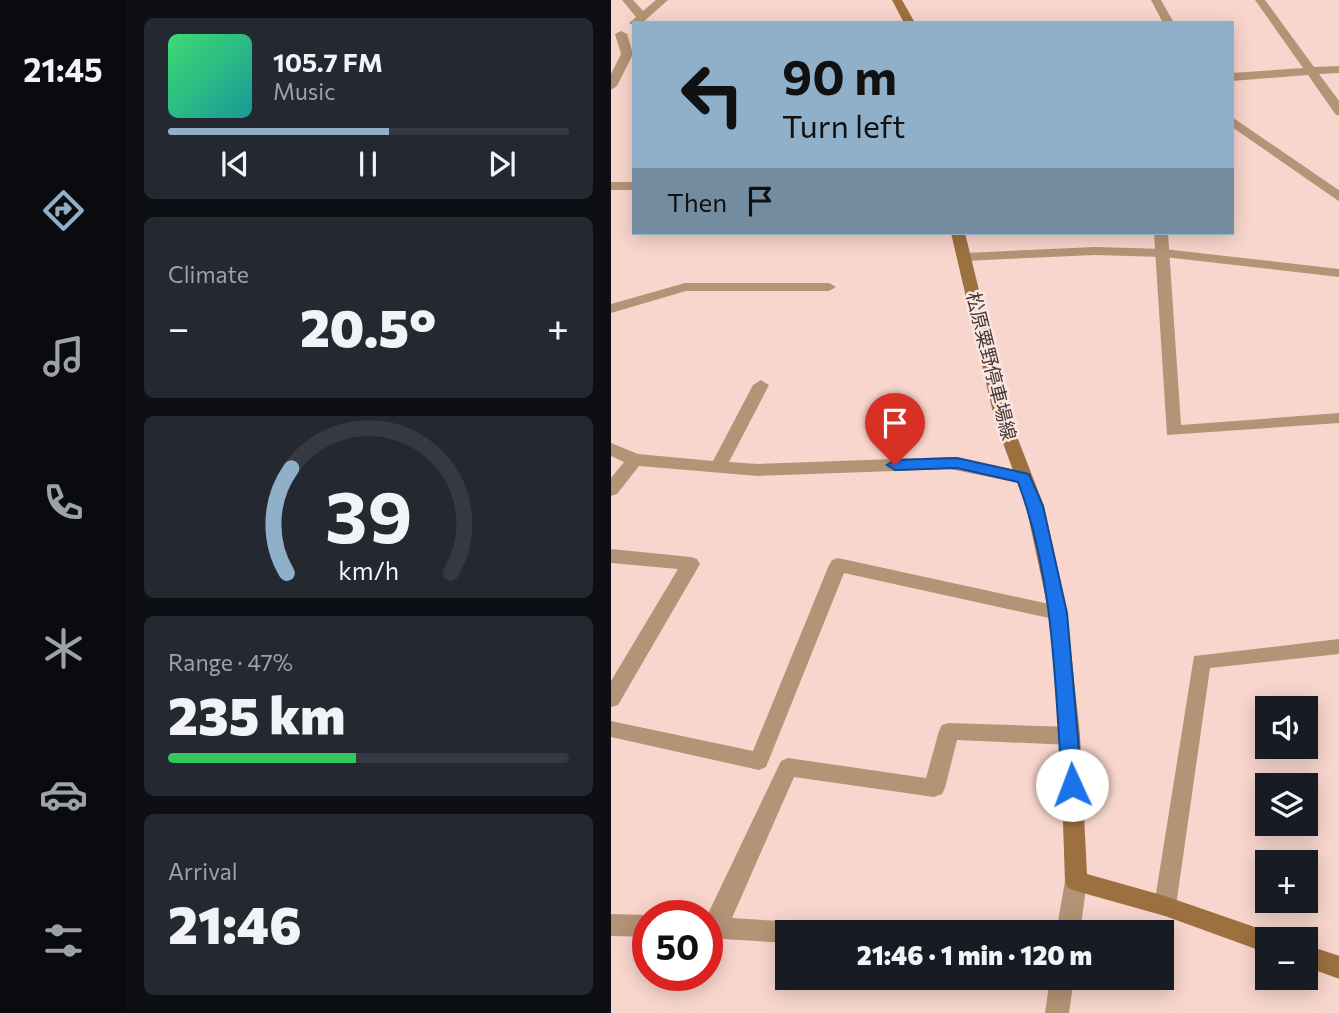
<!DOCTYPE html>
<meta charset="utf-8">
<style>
:root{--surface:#171b24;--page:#242831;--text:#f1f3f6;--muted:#9ea1a6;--line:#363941;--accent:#90b0c9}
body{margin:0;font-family:Commissioner,"Noto Sans JP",sans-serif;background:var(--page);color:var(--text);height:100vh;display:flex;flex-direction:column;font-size:26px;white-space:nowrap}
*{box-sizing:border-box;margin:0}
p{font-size:23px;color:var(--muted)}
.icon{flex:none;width:38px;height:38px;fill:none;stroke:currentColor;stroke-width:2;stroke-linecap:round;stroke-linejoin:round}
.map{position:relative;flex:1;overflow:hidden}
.sheet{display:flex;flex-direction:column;gap:18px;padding:18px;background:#0d0f14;width:485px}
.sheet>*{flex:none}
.guide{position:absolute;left:21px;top:21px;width:602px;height:214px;border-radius:0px;box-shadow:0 4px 18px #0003;background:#90b0c9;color:#111;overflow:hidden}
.buttons{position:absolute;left:644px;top:696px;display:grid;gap:14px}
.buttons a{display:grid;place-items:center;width:63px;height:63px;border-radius:0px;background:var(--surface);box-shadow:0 4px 18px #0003;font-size:35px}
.speed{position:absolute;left:21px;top:900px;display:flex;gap:14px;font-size:35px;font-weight:700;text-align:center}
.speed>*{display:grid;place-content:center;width:91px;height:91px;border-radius:50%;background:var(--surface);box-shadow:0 4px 18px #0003;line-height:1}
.speed .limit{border:10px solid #d22;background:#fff;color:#111}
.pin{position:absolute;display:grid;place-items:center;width:60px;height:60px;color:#fff;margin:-72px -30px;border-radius:50% 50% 50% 0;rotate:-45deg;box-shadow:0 0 7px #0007}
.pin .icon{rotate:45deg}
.me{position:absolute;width:77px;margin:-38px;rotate:358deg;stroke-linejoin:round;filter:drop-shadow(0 0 5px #0008)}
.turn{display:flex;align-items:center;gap:24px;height:147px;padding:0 35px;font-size:32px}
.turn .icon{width:91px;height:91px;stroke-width:2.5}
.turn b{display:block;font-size:49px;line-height:60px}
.then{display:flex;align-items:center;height:66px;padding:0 35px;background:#0003;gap:14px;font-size:26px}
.big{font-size:52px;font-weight:800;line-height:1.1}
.sheet .tile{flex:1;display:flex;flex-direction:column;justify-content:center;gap:10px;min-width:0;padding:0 24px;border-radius:10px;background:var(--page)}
.sheet .dial{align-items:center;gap:0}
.dial svg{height:182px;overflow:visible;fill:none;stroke:var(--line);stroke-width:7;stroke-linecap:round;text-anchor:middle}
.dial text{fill:var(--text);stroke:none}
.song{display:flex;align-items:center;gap:21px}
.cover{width:84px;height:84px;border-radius:10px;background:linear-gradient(135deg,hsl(140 70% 55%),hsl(180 70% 35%))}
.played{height:7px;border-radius:4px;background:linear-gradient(90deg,var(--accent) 55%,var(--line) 55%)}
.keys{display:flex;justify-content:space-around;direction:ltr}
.heat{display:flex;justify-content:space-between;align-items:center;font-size:38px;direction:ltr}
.charge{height:10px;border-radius:5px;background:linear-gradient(90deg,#34c759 47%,var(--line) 0)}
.trip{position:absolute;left:164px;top:920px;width:399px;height:70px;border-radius:0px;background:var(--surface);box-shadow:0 4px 18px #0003;font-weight:800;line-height:70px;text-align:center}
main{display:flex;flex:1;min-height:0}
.menu{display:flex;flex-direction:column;width:126px;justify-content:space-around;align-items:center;background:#090b0e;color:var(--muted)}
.menu .icon{width:49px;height:49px}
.menu .active{color:var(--accent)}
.menu b{font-size:32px;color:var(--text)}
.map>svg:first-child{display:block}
</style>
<main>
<nav class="menu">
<b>21:45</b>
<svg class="icon active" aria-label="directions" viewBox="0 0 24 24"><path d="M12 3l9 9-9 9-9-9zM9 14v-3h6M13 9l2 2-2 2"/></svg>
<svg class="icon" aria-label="music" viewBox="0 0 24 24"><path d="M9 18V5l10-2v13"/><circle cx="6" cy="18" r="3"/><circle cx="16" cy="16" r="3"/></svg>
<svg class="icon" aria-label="phone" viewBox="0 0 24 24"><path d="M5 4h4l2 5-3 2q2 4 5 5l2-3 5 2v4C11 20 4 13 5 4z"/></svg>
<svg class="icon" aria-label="climate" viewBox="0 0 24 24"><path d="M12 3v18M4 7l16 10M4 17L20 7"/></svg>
<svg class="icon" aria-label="car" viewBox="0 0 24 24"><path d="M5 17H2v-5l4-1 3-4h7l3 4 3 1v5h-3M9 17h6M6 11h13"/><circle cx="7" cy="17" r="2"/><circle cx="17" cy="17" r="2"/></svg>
<svg class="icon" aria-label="filters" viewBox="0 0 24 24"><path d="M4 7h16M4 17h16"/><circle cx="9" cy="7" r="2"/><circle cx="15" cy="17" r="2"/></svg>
</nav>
<section class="sheet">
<div class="tile">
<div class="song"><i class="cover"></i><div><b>105.7 FM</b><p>Music</p></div></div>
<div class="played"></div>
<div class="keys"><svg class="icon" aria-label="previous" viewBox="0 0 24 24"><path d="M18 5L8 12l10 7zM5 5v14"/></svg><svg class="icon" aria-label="pause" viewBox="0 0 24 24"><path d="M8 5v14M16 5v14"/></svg><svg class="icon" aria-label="next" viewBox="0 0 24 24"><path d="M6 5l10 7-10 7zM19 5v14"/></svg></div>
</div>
<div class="tile"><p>Climate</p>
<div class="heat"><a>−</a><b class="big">20.5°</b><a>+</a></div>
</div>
<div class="tile dial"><svg viewBox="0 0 100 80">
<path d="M14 69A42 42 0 1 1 86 69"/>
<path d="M14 69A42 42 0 0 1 16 23" stroke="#90b0c9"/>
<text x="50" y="56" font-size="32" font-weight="700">39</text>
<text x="50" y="72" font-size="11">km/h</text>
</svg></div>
<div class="tile"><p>Range · 47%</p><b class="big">235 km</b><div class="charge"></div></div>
<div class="tile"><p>Arrival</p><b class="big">21:46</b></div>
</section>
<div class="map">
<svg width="729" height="1013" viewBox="0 0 729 1013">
<rect width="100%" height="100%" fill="#f8d6cd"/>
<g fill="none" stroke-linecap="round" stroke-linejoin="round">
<path fill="#b49476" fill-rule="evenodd" d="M11 0H22L32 11 45 0H57L31 23H23V26L18 23 25 17Z
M540 0H550L563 23H552Z
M644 0H654L703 67 729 66V73L708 74 729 102V115H725L697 75 621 81V73L692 68Z
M10 31 16 34 22 54 6 86 0 90V74L10 54 4 34Z
M621 117 729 191V202L621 127Z
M0 182H23V190H0Z
M543 233H557L570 425 729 413V423L556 435Z
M74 283H218L225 287 218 291H75L0 313V304Z
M150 380 158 385 118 462 147 464 339 457 413 472 422 478 413 484 339 469 147 476 28 466 6 494 0 496V478L13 462 0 456V443L27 454 102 461 142 385Z
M0 549 80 557 86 559 89 564 7 705 0 707V681L67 569 0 563Z
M227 558 447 606 454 608 456 613 454 618 447 620 233 573 155 767 148 770 0 737V721L142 751 218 565 221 560Z
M729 639V654L599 668 565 906 562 913 554 916 546 913 543 906 583 656Z
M338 723 459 727 466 730 469 736 466 742 459 745 346 740 334 788 331 794 323 797 183 777 121 918 185 922 193 925 196 933H177V943L96 938V916L170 761 177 758 315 778 328 731 331 725Z
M0 914 37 915V937L0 936Z"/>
<path fill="#b49476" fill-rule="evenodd" d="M484 247 553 249 729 269V277L553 257 484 255 353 261 346 257 353 253Z
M465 871 473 874 476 881 469 933H445L454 881 457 874Z
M439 978H463L458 1013H434Z"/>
<path fill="#9d7040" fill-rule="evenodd" d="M281 0H291L304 23H293Z
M340 233H354L400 421 433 506 456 613 469 736 476 874 554 896 664 934 667 940H656V953L554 916 465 891 457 888 454 881 449 736 438 613 415 506 384 421Z
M695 945 729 956V979L695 967Z"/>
</g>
<path fill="#1a73e8" stroke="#114b97" stroke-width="2" d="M346 458 418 474 432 506 456 613 471 785 468 790H454L451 785C444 683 443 578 407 482L346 468 284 470 276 465 284 460Z"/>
<g text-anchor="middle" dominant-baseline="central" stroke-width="5" stroke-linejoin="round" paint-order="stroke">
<g font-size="19" fill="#453834" stroke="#fbe7e1">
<text transform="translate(381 366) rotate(76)">松原粟野停車場線</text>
</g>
</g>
</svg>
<div class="buttons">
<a><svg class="icon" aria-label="sound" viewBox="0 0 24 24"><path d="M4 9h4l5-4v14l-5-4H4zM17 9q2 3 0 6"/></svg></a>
<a><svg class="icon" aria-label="layers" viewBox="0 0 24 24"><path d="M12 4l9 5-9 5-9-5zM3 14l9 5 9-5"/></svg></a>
<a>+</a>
<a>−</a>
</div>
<div class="speed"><div class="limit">50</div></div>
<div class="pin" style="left:284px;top:465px;background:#d93025"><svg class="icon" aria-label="arrive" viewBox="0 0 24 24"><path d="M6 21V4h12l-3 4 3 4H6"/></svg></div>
<svg class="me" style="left:461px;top:785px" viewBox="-20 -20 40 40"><circle r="19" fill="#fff"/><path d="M0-13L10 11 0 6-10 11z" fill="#1a73e8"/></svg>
<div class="trip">21:46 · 1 min · 120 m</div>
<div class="guide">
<div class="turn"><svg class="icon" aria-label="left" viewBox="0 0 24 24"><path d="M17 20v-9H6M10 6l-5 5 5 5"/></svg><div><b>90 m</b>Turn left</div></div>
<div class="then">Then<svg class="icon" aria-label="arrive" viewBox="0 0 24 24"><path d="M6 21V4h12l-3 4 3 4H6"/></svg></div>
</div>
</div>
</main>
